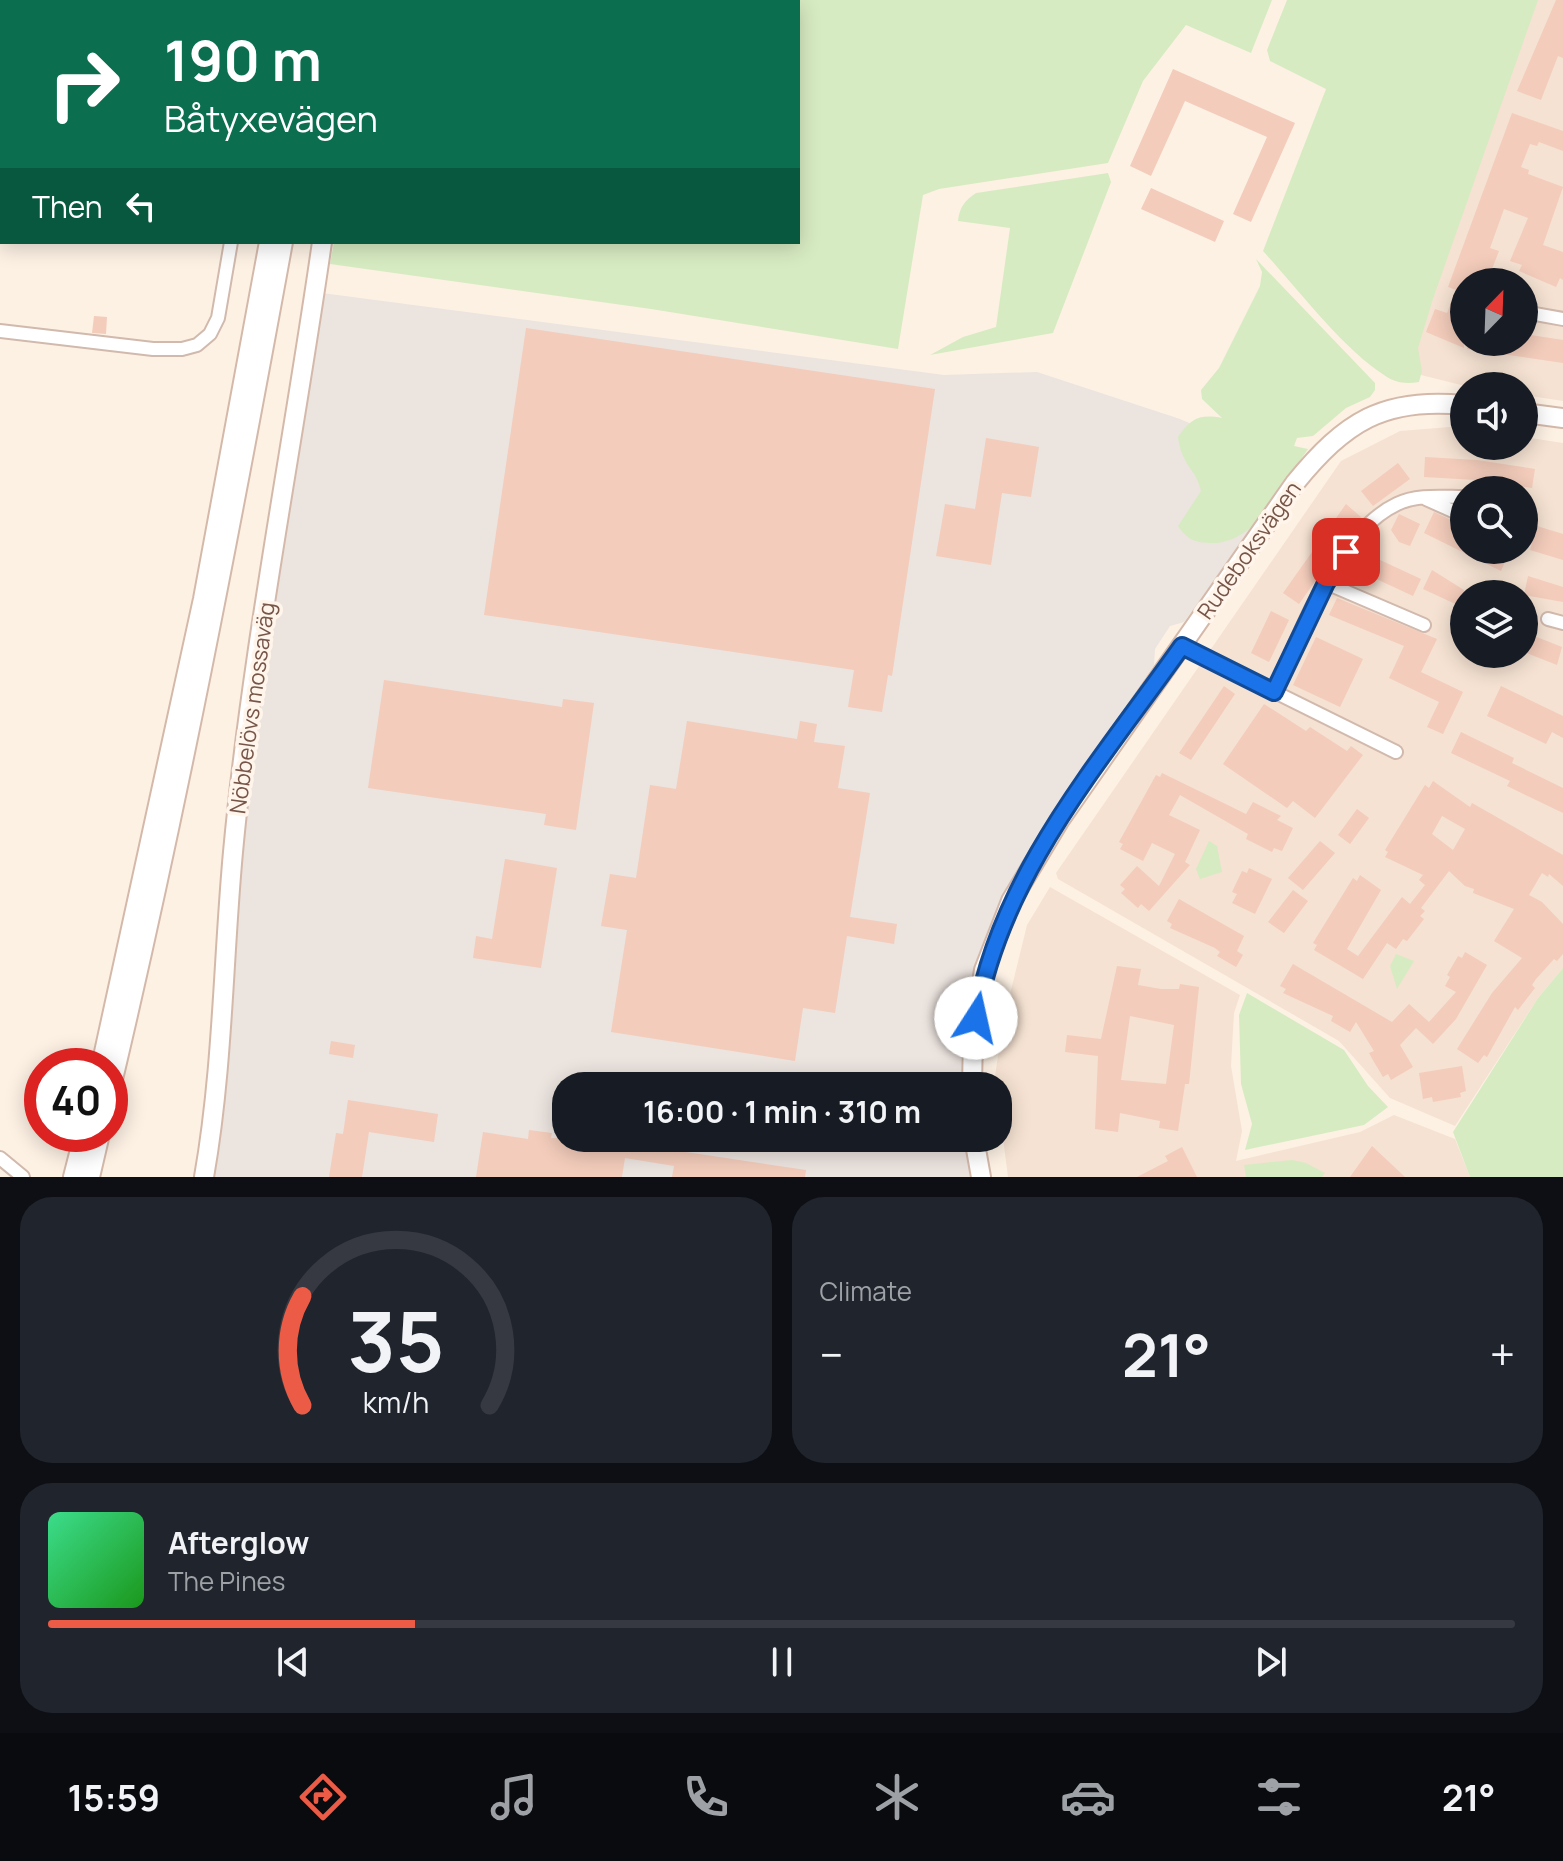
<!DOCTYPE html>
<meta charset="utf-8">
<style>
:root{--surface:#171b24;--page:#20242c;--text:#f1f3f6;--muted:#9ea1a6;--line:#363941;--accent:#eb5b45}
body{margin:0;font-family:Manrope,sans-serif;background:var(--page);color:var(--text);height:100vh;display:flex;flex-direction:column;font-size:30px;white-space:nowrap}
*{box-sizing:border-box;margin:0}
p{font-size:26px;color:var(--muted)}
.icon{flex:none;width:44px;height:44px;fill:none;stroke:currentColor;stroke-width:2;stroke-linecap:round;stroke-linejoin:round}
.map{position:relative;height:1177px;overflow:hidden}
.side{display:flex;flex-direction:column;gap:20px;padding:20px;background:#0d0f14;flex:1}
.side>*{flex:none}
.hud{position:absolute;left:0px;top:0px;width:800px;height:244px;box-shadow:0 4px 20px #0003;background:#0b6e4f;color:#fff;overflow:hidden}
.needle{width:52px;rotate:23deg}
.buttons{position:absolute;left:1450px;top:268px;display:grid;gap:16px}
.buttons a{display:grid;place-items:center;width:88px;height:88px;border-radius:50%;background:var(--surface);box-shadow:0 4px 20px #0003;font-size:40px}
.speed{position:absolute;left:24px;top:1048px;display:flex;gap:16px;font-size:40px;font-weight:700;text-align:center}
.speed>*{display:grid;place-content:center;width:104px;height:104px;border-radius:50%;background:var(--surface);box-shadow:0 4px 20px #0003;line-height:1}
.speed .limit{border:12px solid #d22;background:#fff;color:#111}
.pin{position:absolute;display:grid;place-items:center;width:68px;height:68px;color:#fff;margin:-34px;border-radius:16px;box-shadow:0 4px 12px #0006}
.me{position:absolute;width:88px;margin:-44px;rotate:10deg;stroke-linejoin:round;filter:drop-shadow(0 0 6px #0008)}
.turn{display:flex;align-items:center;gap:28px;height:168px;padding:0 32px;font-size:36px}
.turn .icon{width:104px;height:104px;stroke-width:2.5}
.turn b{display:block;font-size:56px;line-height:68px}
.then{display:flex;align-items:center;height:76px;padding:0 32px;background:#0003;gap:16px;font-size:30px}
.big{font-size:60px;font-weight:700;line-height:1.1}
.side .widget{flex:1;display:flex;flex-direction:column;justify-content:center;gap:12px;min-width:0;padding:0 28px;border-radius:32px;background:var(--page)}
.side .dial{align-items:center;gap:0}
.dial svg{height:208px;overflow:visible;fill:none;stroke:var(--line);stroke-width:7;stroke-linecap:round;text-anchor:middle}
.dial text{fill:var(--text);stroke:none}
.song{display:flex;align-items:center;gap:24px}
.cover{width:96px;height:96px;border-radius:12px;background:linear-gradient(135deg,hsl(150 70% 55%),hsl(120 70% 35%))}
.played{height:8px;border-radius:4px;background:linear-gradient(90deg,var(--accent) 25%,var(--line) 25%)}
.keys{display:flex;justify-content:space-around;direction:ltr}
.heat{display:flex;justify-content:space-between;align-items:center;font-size:44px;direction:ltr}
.side .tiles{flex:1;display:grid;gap:20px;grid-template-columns:1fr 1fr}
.widget:last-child{grid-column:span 2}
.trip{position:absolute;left:552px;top:1072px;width:460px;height:80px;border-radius:32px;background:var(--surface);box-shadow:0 4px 20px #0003;font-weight:700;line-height:80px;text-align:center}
.dock{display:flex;height:128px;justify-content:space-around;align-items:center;background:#090b0e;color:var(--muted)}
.dock .icon{width:56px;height:56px}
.dock .on{color:var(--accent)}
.dock b{font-size:36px;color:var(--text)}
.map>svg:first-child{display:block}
</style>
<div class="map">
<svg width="1563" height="1177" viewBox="0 0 1563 1177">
<rect width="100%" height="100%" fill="#fdf1e4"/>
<path fill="#f5e2d2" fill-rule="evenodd" d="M1531 0H1563V401L1524 395V386H1465L1401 370ZM1464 282H1524V342H1464Z
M1450 427 1464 429V446H1524V437L1563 443V968L1538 998 1455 1126 1390 1098 1339 1041 1058 879 1056 873 1341 461 1400 431ZM1464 490H1524V550H1464ZM1464 594H1524V654H1464Z
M1050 887 1240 995 1234 1013 1231 1066 1242 1131 1236 1161 1360 1132 1394 1115 1455 1139 1470 1177H1008L995 1076 1003 1023 1027 925Z"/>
<path fill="#ece4df" d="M322 293 944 375 1037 372 1180 419 1298 470 1184 622 1170 626 1155 649 1154 665 1049 818 1006 893 979 962 961 1046 962 1086H566V1138H966L970 1177H211L244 808Z"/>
<path fill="#d7ebc2" d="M375 0H1272L1251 53 1186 25 1143 81 1108 163 939 189 923 195 898 349 651 309 330 264 334 242H798V2Z
M1287 0H1538L1433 299 1418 348 1422 371 1419 382C1405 384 1395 383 1384 375 1343 349 1297 288 1263 251L1326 89 1270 61 1267 50Z
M1108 173 1111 182 1053 333 930 355 963 337 996 327 1010 228 958 221C959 208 965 200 976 193Z
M1256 259 1375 383V390L1370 397 1346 408 1313 436 1297 438 1294 446 1308 449C1284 482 1257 546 1209 543 1193 542 1187 539 1178 526L1201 491C1196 468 1182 467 1178 437 1191 418 1200 414 1222 418L1202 399 1201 390 1219 368 1260 286 1262 272Z
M1209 841 1217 846 1222 872 1200 879 1196 869Z
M1396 954 1414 961 1397 989 1390 966Z
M1563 968V1177H1470L1453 1132 1538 998Z
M1247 993 1344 1050 1368 1086 1388 1107 1364 1125 1245 1150 1252 1124 1241 1084 1239 1015Z
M1292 1160 1306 1163 1325 1173 1322 1177H1246L1244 1165Z"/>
<path fill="#f3ccbb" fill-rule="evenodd" d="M1556 0H1563V58L1558 56 1541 100 1517 91Z
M1173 69 1295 123 1251 222 1233 214 1267 137 1185 101 1151 176 1130 166Z
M1512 113 1563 131V151L1539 142 1537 146 1530 144 1521 167 1529 170 1528 174 1563 187 1543 245 1563 252V280L1560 278 1556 287 1519 271 1522 265 1510 261 1528 218 1504 209 1490 248 1499 251 1487 282H1464V348L1426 332 1435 309 1447 313 1456 290 1448 287Z
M1151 188 1224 221 1215 242 1141 209Z
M94 316 107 317 106 334 92 333Z
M526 328 935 389 892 676 888 675 882 712 848 707 854 670 484 615Z
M1524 334 1563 340V363L1467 349 1468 342H1524Z
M986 438 1039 447 1031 497 1002 493 991 565 936 556 945 504 975 509Z
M1425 457 1477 460 1535 469 1532 488 1476 480 1424 477Z
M1398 463 1410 479 1373 506 1361 491Z
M1346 504 1361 517 1299 604 1283 593Z
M1434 512 1464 526V550H1510L1501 571 1424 533Z
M1399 514 1420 524 1410 546 1399 542 1391 530Z
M1537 526 1563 534V560L1530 550Z
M1365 553 1421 579 1413 596 1357 570Z
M1432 570 1464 590V608L1423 589Z
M1528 576 1563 587V602L1524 595Z
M1337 598 1437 639 1421 672 1463 692 1443 734 1427 727 1439 702 1389 678 1404 646 1329 615Z
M1271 611 1289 620 1269 662 1251 653Z
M1524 632 1562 647 1557 665 1524 652Z
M1316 637 1363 659 1340 707 1293 685Z
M384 680 562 707 563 699 594 703 576 830 544 825 546 814 368 788Z
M1224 686 1235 694 1191 760 1179 753Z
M1501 686 1563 716V738L1552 732 1546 744 1487 716Z
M1264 704 1306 731 1310 727 1347 751 1351 746 1363 755 1315 818 1293 801 1287 808 1223 764Z
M687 721 797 739 800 721 817 724 814 742 845 746 838 788 870 793 850 917 897 924 894 944 847 936 835 1013 803 1008 795 1061 611 1032 627 930 601 926 610 874 636 878 650 785 676 789Z
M1461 732 1514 758 1512 763 1563 788V813L1507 786 1510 781 1451 753Z
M1162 773 1246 814 1253 802 1281 816 1277 820 1293 828 1282 851 1274 848 1272 852 1246 839 1248 834 1180 795 1169 815 1200 830 1185 862 1190 865 1149 911 1141 904 1138 908 1121 893 1125 889 1120 885 1137 866 1159 886 1175 854 1152 843 1143 861 1120 849 1123 844 1119 842 1156 775 1160 777Z
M1433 781 1470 807 1472 803 1563 855V886L1549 874 1548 877 1542 873 1529 895 1542 902 1563 924V954L1557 961 1554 959 1536 979 1532 985 1535 988 1518 1010 1515 1007 1487 1057 1484 1055 1478 1063 1457 1049 1492 993 1522 958 1494 941 1514 909 1473 893 1474 889 1465 886 1449 871 1421 908 1425 911 1420 916 1424 919 1407 941 1403 939 1396 949 1387 943 1363 979 1314 950 1317 945 1313 943 1353 878 1357 881 1360 875 1381 890 1347 949 1358 956 1402 897 1410 904 1425 885 1419 880 1423 875 1385 857 1388 852 1385 850 1425 785 1429 788ZM1442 816 1465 829 1453 850 1432 834Z
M1357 809 1369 818 1350 844 1338 835Z
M1320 841 1335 853 1303 890 1288 878Z
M505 859 557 868 541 968 473 958 476 936 492 939Z
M1249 868 1272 879 1255 914 1232 903 1237 894 1232 892 1242 871 1247 873Z
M1293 890 1308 901 1284 933 1268 922Z
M1179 899 1244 936 1237 951 1243 955 1236 967 1217 956 1220 952 1215 948 1170 928 1172 924 1167 921Z
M1465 952 1487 965 1456 1019 1433 1044 1416 1028 1400 1045 1413 1067 1391 1080 1388 1074 1383 1077 1374 1062 1369 1053 1374 1051 1356 1022 1350 1032 1331 1021 1333 1016 1283 993 1286 989 1280 986 1293 964 1392 1022 1409 1004 1429 1022 1456 992 1445 986 1450 977 1447 975 1458 956 1462 958Z
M1117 966 1141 969 1138 985 1161 989H1179L1180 984 1199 987 1189 1084H1185L1178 1131 1159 1128 1160 1121 1120 1113 1118 1132 1095 1129 1098 1056 1065 1052 1067 1035 1101 1039ZM1130 1016 1174 1025 1166 1084 1121 1080Z
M331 1041 355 1045 353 1058 329 1054Z
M1462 1066 1466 1091 1460 1093 1461 1097 1433 1102 1432 1097 1423 1099 1419 1073Z
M348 1100 438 1114 434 1142 369 1132 362 1177H329L336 1133 343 1134Z
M529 1130 552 1133 551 1138H593L806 1170 805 1177H672L674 1166 625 1158 622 1177H476L483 1132 528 1139Z
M1372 1146 1405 1177H1350Z
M1182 1147 1197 1177H1137L1168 1161 1165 1156Z"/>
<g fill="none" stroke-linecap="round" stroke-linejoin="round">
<defs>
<path id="street" d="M274 2 275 0
M1524 312 1563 319
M0 331 153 349H182L197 345 210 334 218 318 231 242
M1426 499 1464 516
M1326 583 1424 625
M1548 619 1563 623
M1182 646 1396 752
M1274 692C1300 634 1336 533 1397 504 1417 494 1442 497 1464 497
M0 1158 23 1177"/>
<path id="secondary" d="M309 2V0
M324 2V0
M357 2 358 0
M1524 413 1563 418
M101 1066 203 599 269 242
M972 1086 973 1035 984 970 1011 901 1059 821 1295 483C1345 422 1383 397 1464 405
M110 1092C177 810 231 527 283 242
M974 1138 981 1177
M73 1177 84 1134
M90 1177 100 1134
M204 1177C223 1069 223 961 233 852 252 648 293 445 322 242"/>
</defs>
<use href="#street" stroke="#d1b9ad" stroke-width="16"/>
<use href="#secondary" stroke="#d4b9aa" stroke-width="22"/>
<use href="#street" stroke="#fff" stroke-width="12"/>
<use href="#secondary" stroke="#fff" stroke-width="18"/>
</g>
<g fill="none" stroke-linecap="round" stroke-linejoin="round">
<defs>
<path id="route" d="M976 1018C1000 875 1100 762 1182 646L1274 692 1326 583 1346 552"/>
</defs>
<use href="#route" stroke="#114b97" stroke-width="20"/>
<use href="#route" stroke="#1a73e8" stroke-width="14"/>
</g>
<g text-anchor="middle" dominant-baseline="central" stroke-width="7" stroke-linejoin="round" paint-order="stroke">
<g font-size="22" fill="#775549" stroke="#fff5eb">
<text transform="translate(1249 550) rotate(-55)">Rudeboksvägen</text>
<text transform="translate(252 708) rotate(-82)">Nöbbelövs mossaväg</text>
</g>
</g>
</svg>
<div class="buttons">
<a><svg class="needle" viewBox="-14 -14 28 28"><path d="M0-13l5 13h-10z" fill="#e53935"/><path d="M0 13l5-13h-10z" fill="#9ea1a6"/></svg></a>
<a><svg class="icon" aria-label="sound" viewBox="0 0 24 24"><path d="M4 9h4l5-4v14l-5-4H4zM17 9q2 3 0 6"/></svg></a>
<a><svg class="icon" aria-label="search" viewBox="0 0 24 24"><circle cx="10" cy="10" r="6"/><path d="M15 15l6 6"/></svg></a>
<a><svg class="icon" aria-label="layers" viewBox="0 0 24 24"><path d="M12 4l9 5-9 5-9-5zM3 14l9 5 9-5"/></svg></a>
</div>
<div class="speed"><div class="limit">40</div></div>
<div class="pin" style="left:1346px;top:552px;background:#d93025"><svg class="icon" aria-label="arrive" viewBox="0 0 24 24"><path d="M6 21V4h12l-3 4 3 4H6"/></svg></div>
<svg class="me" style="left:976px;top:1018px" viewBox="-20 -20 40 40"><circle r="19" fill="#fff"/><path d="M0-13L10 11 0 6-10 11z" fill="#1a73e8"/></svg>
<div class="trip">16:00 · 1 min · 310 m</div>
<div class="hud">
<div class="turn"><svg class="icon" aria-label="right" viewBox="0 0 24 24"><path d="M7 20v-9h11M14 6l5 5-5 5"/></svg><div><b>190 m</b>Båtyxevägen</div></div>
<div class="then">Then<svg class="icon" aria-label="left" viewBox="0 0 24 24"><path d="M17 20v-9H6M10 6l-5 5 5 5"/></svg></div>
</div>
</div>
<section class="side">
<div class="tiles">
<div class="widget dial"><svg viewBox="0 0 100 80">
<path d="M14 69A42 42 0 1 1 86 69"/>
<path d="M14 69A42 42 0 0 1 14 27" stroke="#eb5b45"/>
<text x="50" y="56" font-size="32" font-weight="700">35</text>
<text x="50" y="72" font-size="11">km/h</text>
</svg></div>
<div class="widget"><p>Climate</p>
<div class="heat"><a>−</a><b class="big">21°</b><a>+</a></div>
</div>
<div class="widget">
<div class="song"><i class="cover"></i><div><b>Afterglow</b><p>The Pines</p></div></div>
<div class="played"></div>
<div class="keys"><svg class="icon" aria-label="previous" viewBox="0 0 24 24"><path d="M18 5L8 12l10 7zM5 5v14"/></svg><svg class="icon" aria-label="pause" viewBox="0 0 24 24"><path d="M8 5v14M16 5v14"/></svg><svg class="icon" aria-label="next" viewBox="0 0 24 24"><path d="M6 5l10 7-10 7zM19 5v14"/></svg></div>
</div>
</div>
</section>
<nav class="dock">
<b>15:59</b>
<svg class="icon on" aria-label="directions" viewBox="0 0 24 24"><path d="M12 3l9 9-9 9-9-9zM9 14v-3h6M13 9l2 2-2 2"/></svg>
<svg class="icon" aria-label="music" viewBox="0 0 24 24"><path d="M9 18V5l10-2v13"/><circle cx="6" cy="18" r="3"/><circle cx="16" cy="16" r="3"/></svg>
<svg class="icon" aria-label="phone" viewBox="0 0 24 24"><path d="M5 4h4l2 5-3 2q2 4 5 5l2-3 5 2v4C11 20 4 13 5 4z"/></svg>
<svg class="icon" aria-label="climate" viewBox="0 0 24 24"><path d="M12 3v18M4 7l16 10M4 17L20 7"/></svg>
<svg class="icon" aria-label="car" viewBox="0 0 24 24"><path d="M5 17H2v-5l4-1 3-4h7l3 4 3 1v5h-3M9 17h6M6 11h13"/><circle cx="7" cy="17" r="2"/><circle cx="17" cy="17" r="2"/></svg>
<svg class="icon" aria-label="filters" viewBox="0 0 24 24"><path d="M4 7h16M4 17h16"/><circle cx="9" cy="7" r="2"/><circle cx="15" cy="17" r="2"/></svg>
<b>21°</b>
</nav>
